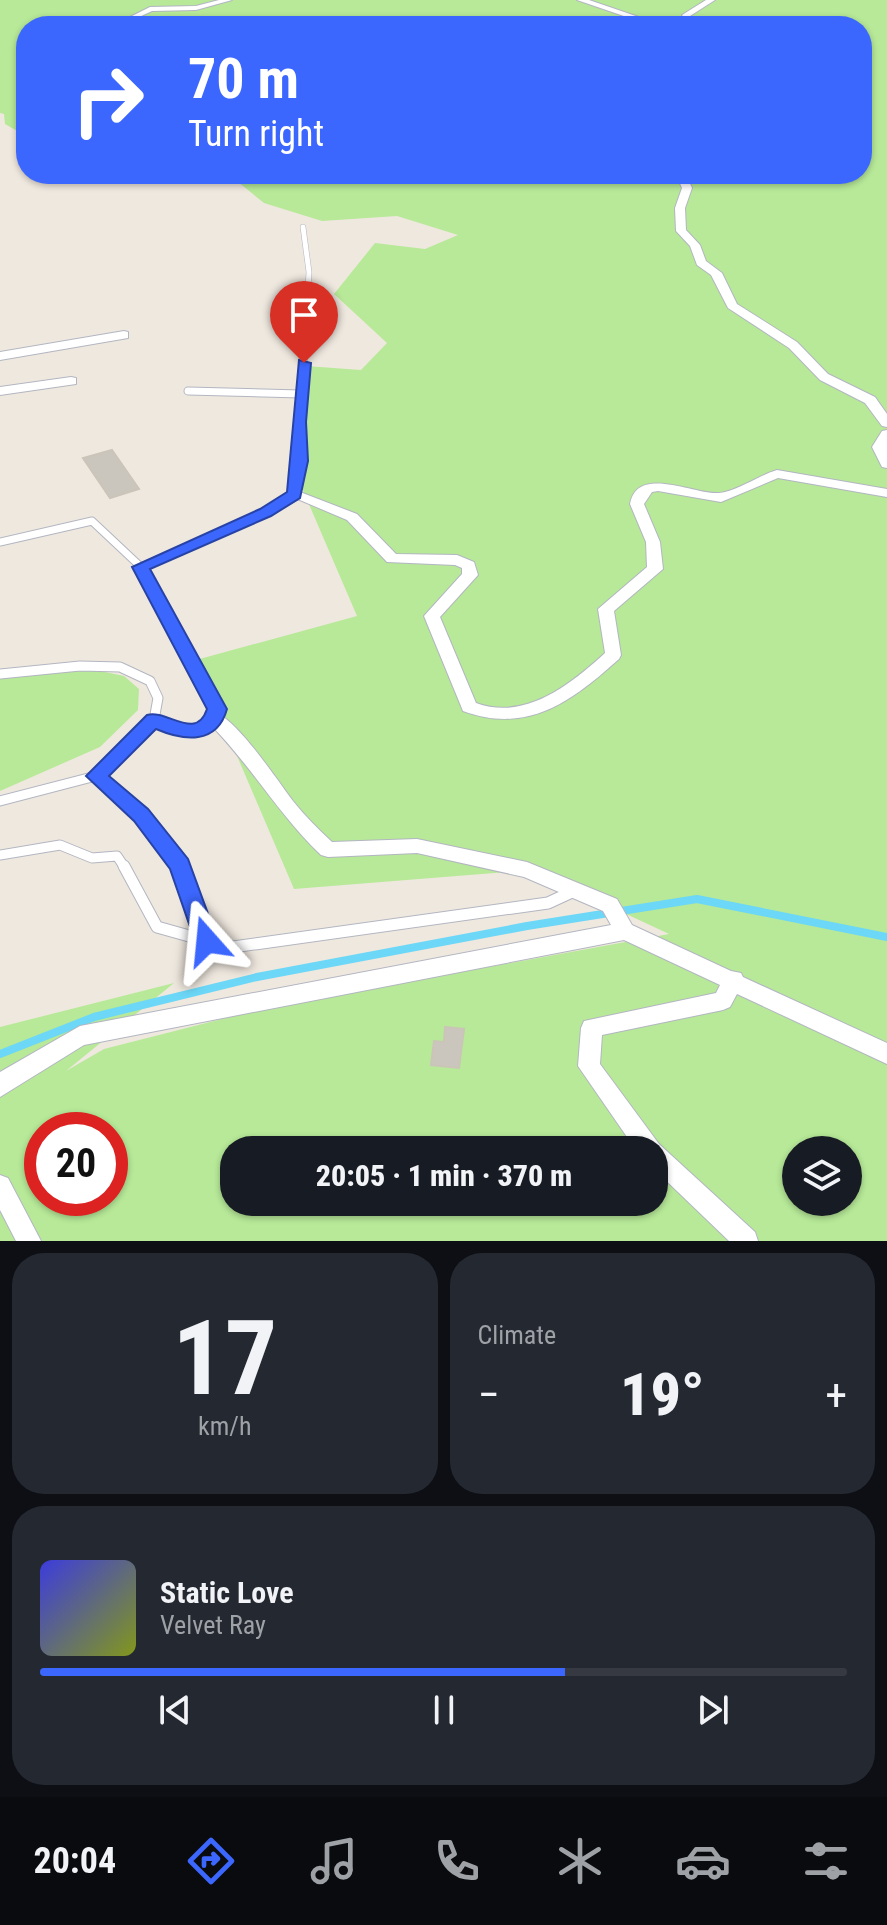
<!DOCTYPE html>
<meta charset="utf-8">
<style>
:root{--surface:#171b24;--page:#242831;--text:#f1f3f6;--muted:#9ea1a6;--line:#363941;--accent:#3c67ff}
body{margin:0;font-family:"Roboto Condensed",sans-serif;background:var(--page);color:var(--text);height:100vh;display:flex;flex-direction:column;font-size:30px;white-space:nowrap}
*{box-sizing:border-box;margin:0}
p{font-size:26px;color:var(--muted)}
.icon{flex:none;width:44px;height:44px;fill:none;stroke:currentColor;stroke-width:2;stroke-linecap:round;stroke-linejoin:round}
.map{position:relative;height:1241px;overflow:hidden}
.details{display:flex;flex-direction:column;gap:12px;padding:12px;background:#0d0f14;flex:1}
.details>*{flex:none}
.guide{position:absolute;left:16px;top:16px;width:856px;height:168px;border-radius:32px;box-shadow:0 2px 6px #0004;background:#3c67ff;color:#fff;overflow:hidden}
.buttons{position:absolute;left:782px;top:1136px;display:grid;gap:16px}
.buttons a{display:grid;place-items:center;width:80px;height:80px;border-radius:50%;background:var(--surface);box-shadow:0 2px 6px #0004;font-size:40px}
.speed{position:absolute;left:24px;top:1112px;display:flex;gap:16px;font-size:40px;font-weight:700;text-align:center}
.speed>*{display:grid;place-content:center;width:104px;height:104px;border-radius:50%;background:var(--surface);box-shadow:0 2px 6px #0004;line-height:1}
.speed .limit{border:12px solid #d22;background:#fff;color:#111}
.pin{position:absolute;display:grid;place-items:center;width:68px;height:68px;color:#fff;margin:-82px -34px;border-radius:50% 50% 50% 0;rotate:-45deg;box-shadow:0 0 8px #0007}
.pin .icon{rotate:45deg}
.me{position:absolute;width:88px;margin:-44px;rotate:342deg;stroke-linejoin:round;filter:drop-shadow(0 0 6px #0008)}
.turn{display:flex;align-items:center;gap:28px;height:168px;padding:0 40px;font-size:36px}
.turn .icon{width:104px;height:104px;stroke-width:2.5}
.turn b{display:block;font-size:56px;line-height:68px}
.big{font-size:60px;font-weight:800;line-height:1.1}
.details .widget{flex:1;display:flex;flex-direction:column;justify-content:center;gap:12px;min-width:0;padding:0 28px;border-radius:32px;background:var(--page)}
.details .dial{align-items:center;gap:0}
.dial b{font-size:104px;line-height:1}
.song{display:flex;align-items:center;gap:24px}
.cover{width:96px;height:96px;border-radius:12px;background:linear-gradient(135deg,hsl(240 70% 55%),hsl(70 70% 35%))}
.played{height:8px;border-radius:4px;background:linear-gradient(90deg,var(--accent) 65%,var(--line) 65%)}
.keys{display:flex;justify-content:space-around;direction:ltr}
.heat{display:flex;justify-content:space-between;align-items:center;font-size:44px;direction:ltr}
.details .tiles{flex:1;display:grid;gap:12px;grid-template-columns:1fr 1fr}
.widget:last-child{grid-column:span 2}
.trip{position:absolute;left:220px;top:1136px;width:448px;height:80px;border-radius:32px;background:var(--surface);box-shadow:0 2px 6px #0004;font-weight:800;line-height:80px;text-align:center}
.tab-bar{display:flex;height:128px;justify-content:space-around;align-items:center;background:#090b0e;color:var(--muted)}
.tab-bar .icon{width:56px;height:56px}
.tab-bar .on{color:var(--accent)}
.tab-bar b{font-size:36px;color:var(--text)}
.map>svg:first-child{display:block}
</style>
<div class="map">
<svg width="887" height="1241" viewBox="0 0 887 1241">
<rect width="100%" height="100%" fill="#efe8df"/>
<path fill="#b7e998" fill-rule="evenodd" d="M0 0H887V1241H0V1027L174 983 66 1071 104 1049 265 1008 669 934 532 870 294 889 196 660 357 616 299 481 306 366 361 370 387 343 334 294 375 243 425 249 458 235 397 216 322 221 264 203 232 177 102 182 89 174H862V26H26V136L5 124 4 114 0 113ZM42 1130H110V1198H42ZM234 1150H654V1202H234ZM796 1150H848V1202H796Z
M86 668 124 676 139 689 138 710 100 747 0 791V671Z"/>
<g fill="none" stroke-linecap="round" stroke-linejoin="round">
<path stroke="#6cd7f7" stroke-width="8" d="M0 1054 94 1017 257 977 527 926 697 899 887 937"/>
</g>
<path fill="#cbc6bd" stroke="#cbc4b8" stroke-width="2" d="M112 450 139 489 110 498 83 458Z
M445 1027 464 1029 459 1068 431 1065 434 1041 444 1042Z"/>
<g fill="none" stroke-linecap="round" stroke-linejoin="round">
<defs>
<path id="lane-far3" d="M303 227 309 272 305 335"/>
<path id="lane-far2" d="M301 394 305 333
M0 542 92 521 141 567 266 512 295 495 300 461 301 394 188 391
M141 567 143 571"/>
<path id="lane-far1" d="M142 569 217 709C206 740 178 732 154 720
M0 674 80 666 120 667 150 681 158 698 154 720 96 776 0 801
M96 776 141 815 181 868
M0 855 60 845 92 858 117 856 125 868"/>
<path id="lane" d="M124 866 157 927 207 941 180 866
M207 941 226 948 548 903 574 891"/>
<path id="street" d="M219 0H232L196 10 152 11 120 26H85L53 20 57 18 103 24 122 21 150 7 196 6Z
M577 0H589L665 26H653Z
M706 0H715L690 16 698 26H690L682 15Z
M676 174H686L692 188 685 208 686 230 700 245 706 261 722 273 737 304 797 342 828 374 875 397 887 414V427L882 426 865 403 820 380 789 348 728 308 711 275 697 265 690 246 676 231 675 208 682 188Z
M124 331 128 332V338L0 360V352Z
M71 377 76 378V384L0 395V387Z
M887 430V468L882 467 872 447 882 431Z
M777 470 887 489V497L778 478 721 502 658 491 652 492 644 504 660 542 663 569 614 611 621 655 619 659C572 701 528 735 463 711L424 616 462 574V568L455 565 387 562 347 520 288 495 295 491 300 492 357 514 396 554 457 555 474 562 478 575 440 617 476 703C525 721 570 685 605 653L598 609 647 567 646 542 630 504C637 464 695 495 719 493 736 492 759 475 777 470Z
M214 712C237 719 277 780 293 801 305 816 318 829 332 842L417 839 527 862 617 899 632 925 731 971 741 973 743 977 887 1043V1064L737 994 730 1007 723 1010 602 1035 600 1064 659 1144 755 1232 758 1241H729L654 1169V1150H636L578 1066 581 1028 584 1021 716 993 720 985 624 940 84 1045 0 1097V1072L80 1026 611 925 603 911 524 877 417 853 328 857 321 855C279 815 250 764 208 722L205 718 208 714Z
M0 1175 8 1178 41 1241H16L0 1210Z"/>
</defs>
<use href="#lane-far3" stroke="#b3b6c1" stroke-width="6"/>
<use href="#lane-far2" stroke="#b3b6c1" stroke-width="9"/>
<use href="#lane-far1" stroke="#b3b6c1" stroke-width="11"/>
<use href="#lane" stroke="#b3b6c1" stroke-width="13"/>
<use href="#street" stroke="#b3b6c1" stroke-width="2"/>
<use href="#lane-far3" stroke="#fff" stroke-width="5"/>
<use href="#lane-far2" stroke="#fff" stroke-width="7"/>
<use href="#lane-far1" stroke="#fff" stroke-width="9"/>
<use href="#lane" stroke="#fff" stroke-width="11"/>
<use href="#street" fill="#fff" fill-rule="evenodd"/>
</g>
<path fill="#3c67ff" stroke="#2743a6" stroke-width="2" d="M299 360 311 363 306 422 308 461 300 498 271 516 150 569 227 709C217 745 184 741 156 729L109 776 148 809 188 859 218 941 215 948 207 951 199 948 195 941 170 869 134 821 86 776 147 715C167 709 196 742 207 709L132 567 260 509 287 492Z"/>
</svg>
<div class="buttons">
<a><svg class="icon" aria-label="layers" viewBox="0 0 24 24"><path d="M12 4l9 5-9 5-9-5zM3 14l9 5 9-5"/></svg></a>
</div>
<div class="speed"><div class="limit">20</div></div>
<div class="pin" style="left:304px;top:363px;background:#d93025"><svg class="icon" aria-label="arrive" viewBox="0 0 24 24"><path d="M6 21V4h12l-3 4 3 4H6"/></svg></div>
<svg class="me" style="left:207px;top:941px" viewBox="-20 -20 40 40"><path d="M0-17L14 15 0 8-14 15z" fill="#3c67ff" stroke="#fff" stroke-width="4"/></svg>
<div class="trip">20:05 · 1 min · 370 m</div>
<div class="guide">
<div class="turn"><svg class="icon" aria-label="right" viewBox="0 0 24 24"><path d="M7 20v-9h11M14 6l5 5-5 5"/></svg><div><b>70 m</b>Turn right</div></div>
</div>
</div>
<section class="details">
<div class="tiles">
<div class="widget dial"><b>17</b><p>km/h</p></div>
<div class="widget"><p>Climate</p>
<div class="heat"><a>−</a><b class="big">19°</b><a>+</a></div>
</div>
<div class="widget">
<div class="song"><i class="cover"></i><div><b>Static Love</b><p>Velvet Ray</p></div></div>
<div class="played"></div>
<div class="keys"><svg class="icon" aria-label="previous" viewBox="0 0 24 24"><path d="M18 5L8 12l10 7zM5 5v14"/></svg><svg class="icon" aria-label="pause" viewBox="0 0 24 24"><path d="M8 5v14M16 5v14"/></svg><svg class="icon" aria-label="next" viewBox="0 0 24 24"><path d="M6 5l10 7-10 7zM19 5v14"/></svg></div>
</div>
</div>
</section>
<nav class="tab-bar">
<b>20:04</b>
<svg class="icon on" aria-label="directions" viewBox="0 0 24 24"><path d="M12 3l9 9-9 9-9-9zM9 14v-3h6M13 9l2 2-2 2"/></svg>
<svg class="icon" aria-label="music" viewBox="0 0 24 24"><path d="M9 18V5l10-2v13"/><circle cx="6" cy="18" r="3"/><circle cx="16" cy="16" r="3"/></svg>
<svg class="icon" aria-label="phone" viewBox="0 0 24 24"><path d="M5 4h4l2 5-3 2q2 4 5 5l2-3 5 2v4C11 20 4 13 5 4z"/></svg>
<svg class="icon" aria-label="climate" viewBox="0 0 24 24"><path d="M12 3v18M4 7l16 10M4 17L20 7"/></svg>
<svg class="icon" aria-label="car" viewBox="0 0 24 24"><path d="M5 17H2v-5l4-1 3-4h7l3 4 3 1v5h-3M9 17h6M6 11h13"/><circle cx="7" cy="17" r="2"/><circle cx="17" cy="17" r="2"/></svg>
<svg class="icon" aria-label="filters" viewBox="0 0 24 24"><path d="M4 7h16M4 17h16"/><circle cx="9" cy="7" r="2"/><circle cx="15" cy="17" r="2"/></svg>
</nav>
